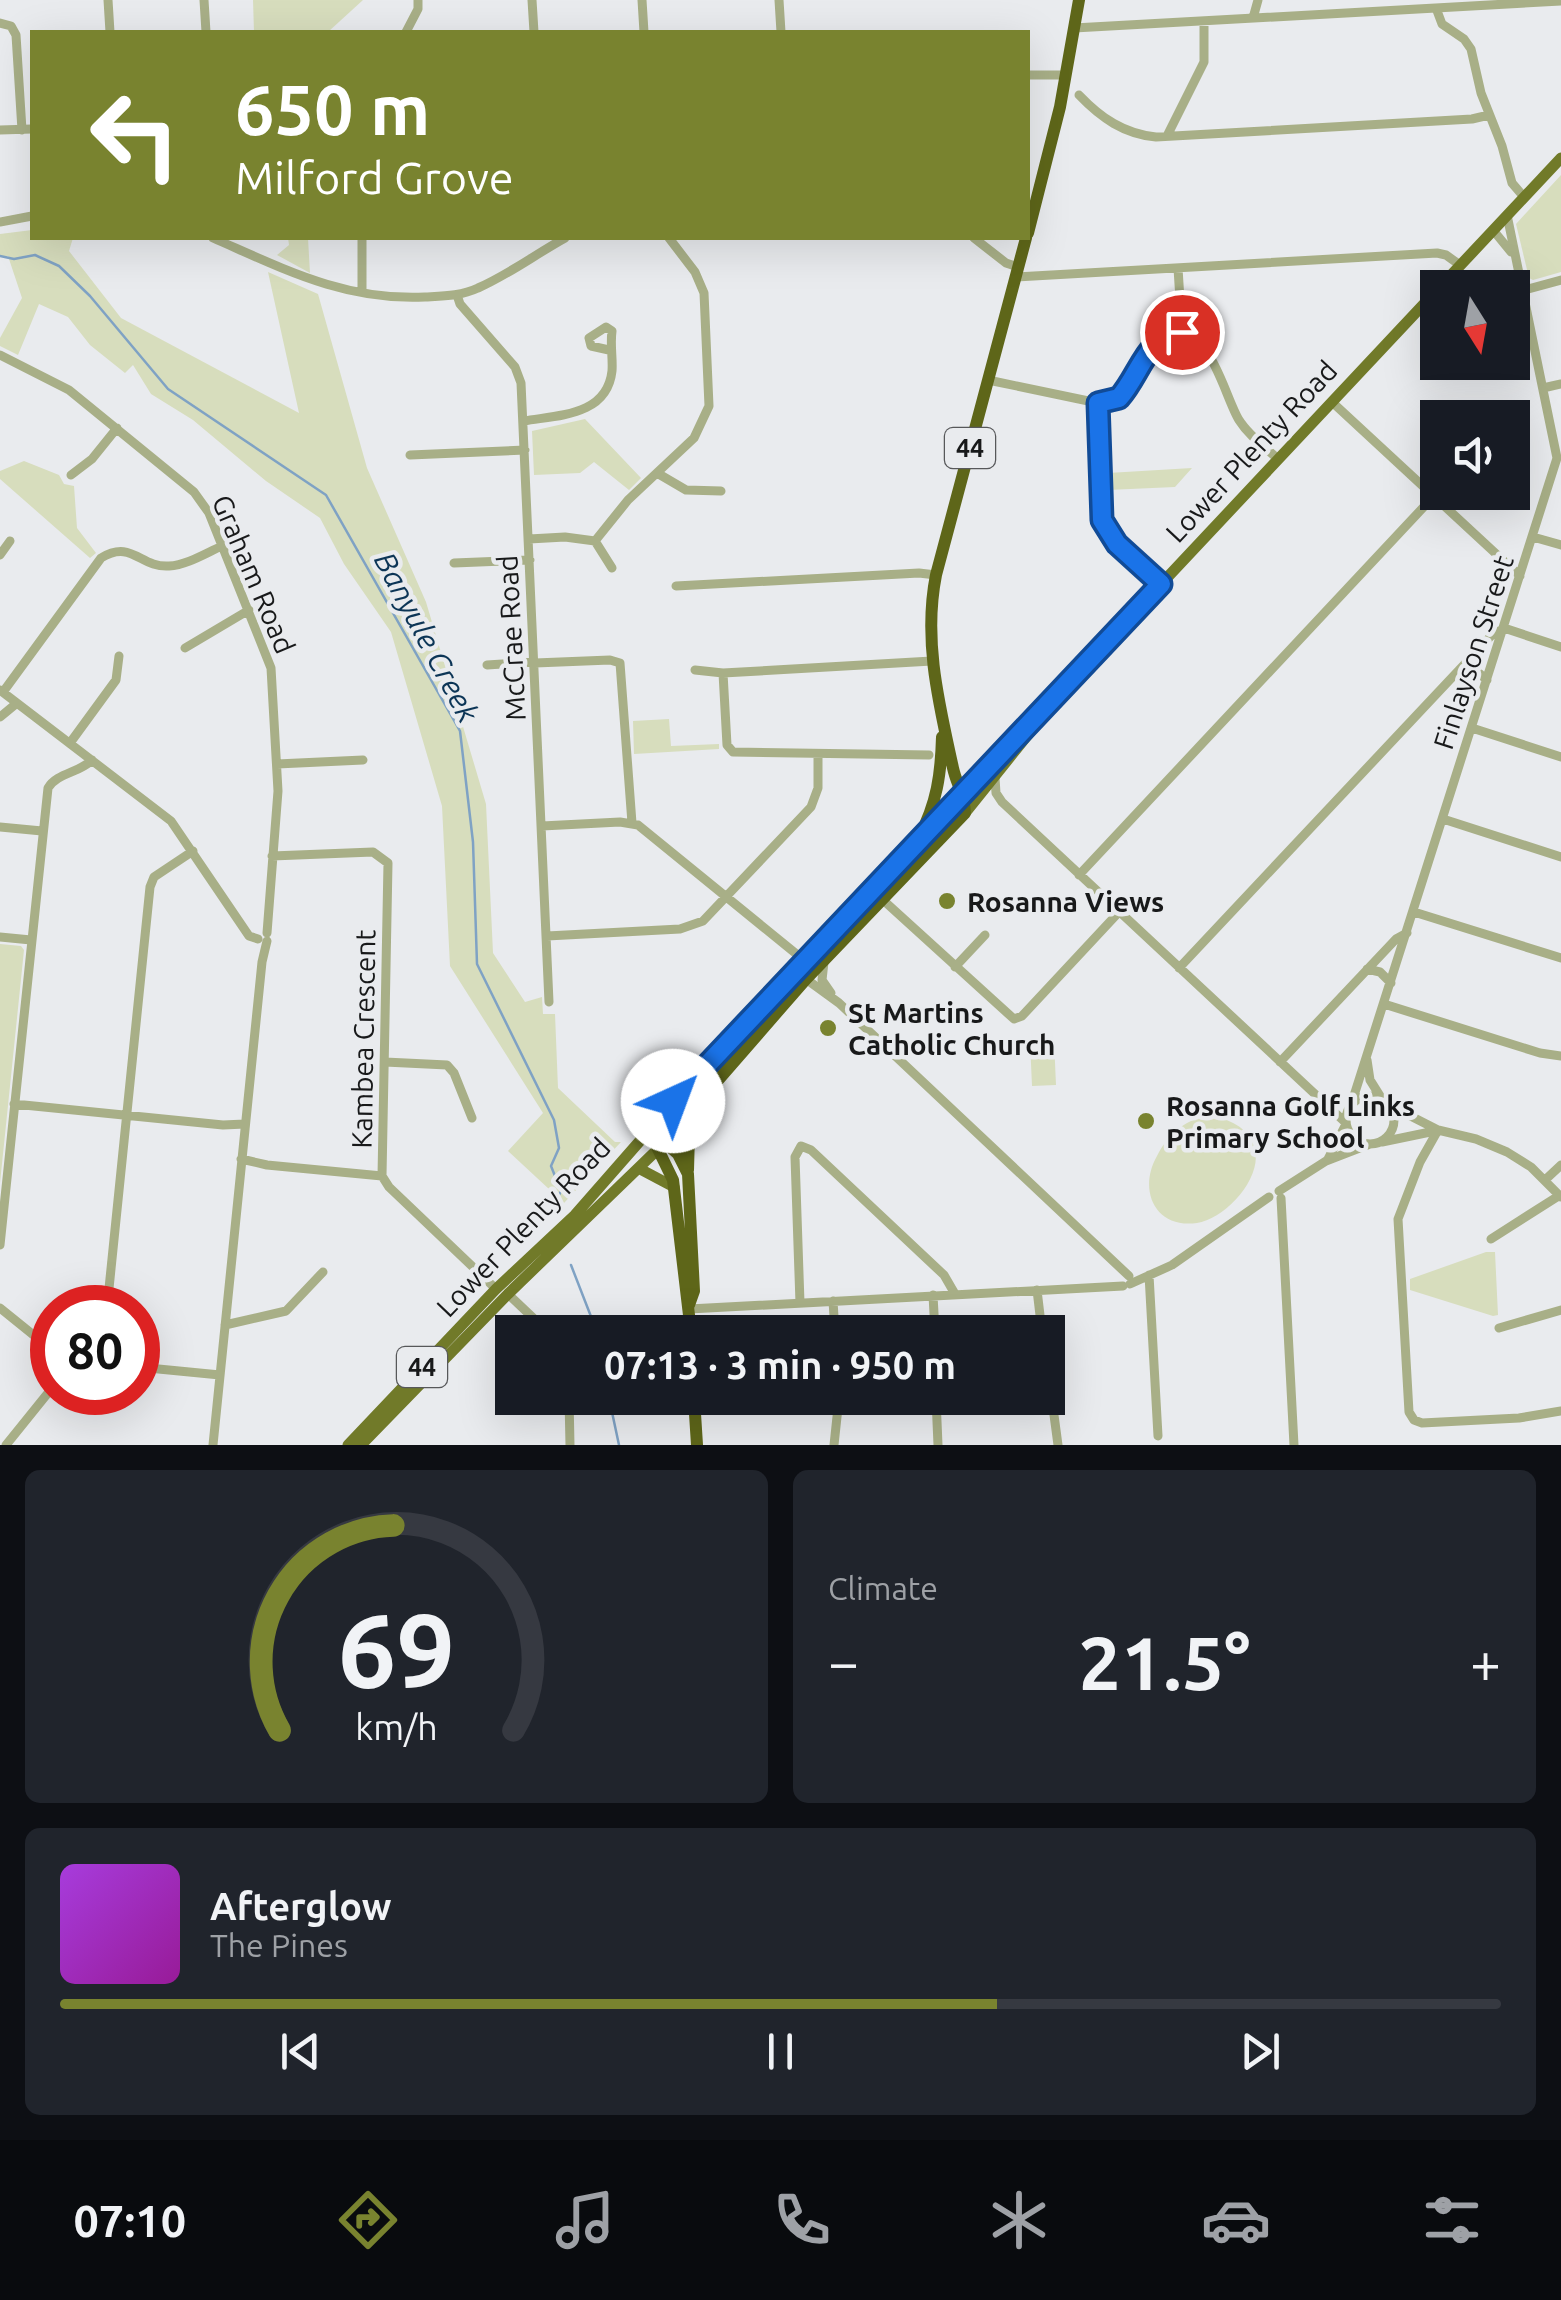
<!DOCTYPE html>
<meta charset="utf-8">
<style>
:root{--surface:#171b24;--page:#20242c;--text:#f1f3f6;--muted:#9ea1a6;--line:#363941;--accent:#79832f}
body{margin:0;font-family:Ubuntu,sans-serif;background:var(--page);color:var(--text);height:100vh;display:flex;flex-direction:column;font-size:38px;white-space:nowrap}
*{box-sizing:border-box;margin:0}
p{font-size:32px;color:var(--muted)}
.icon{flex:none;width:55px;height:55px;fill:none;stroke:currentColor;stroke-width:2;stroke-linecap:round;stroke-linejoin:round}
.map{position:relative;height:1445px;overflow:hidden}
.sheet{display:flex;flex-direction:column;gap:25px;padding:25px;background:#0d0f14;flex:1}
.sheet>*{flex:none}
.top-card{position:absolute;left:30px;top:30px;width:1000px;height:210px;border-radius:0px;box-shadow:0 10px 40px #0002;background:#79832f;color:#fff;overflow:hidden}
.needle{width:65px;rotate:169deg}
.fabs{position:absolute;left:1420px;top:270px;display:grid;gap:20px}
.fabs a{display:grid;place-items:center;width:110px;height:110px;border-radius:0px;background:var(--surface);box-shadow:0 10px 40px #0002;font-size:50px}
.speed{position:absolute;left:30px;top:1285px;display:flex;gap:20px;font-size:50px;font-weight:700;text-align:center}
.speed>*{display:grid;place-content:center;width:130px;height:130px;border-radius:50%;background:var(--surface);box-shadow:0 10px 40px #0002;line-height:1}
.speed .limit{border:15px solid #d22;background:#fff;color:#111}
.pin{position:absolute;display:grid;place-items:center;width:85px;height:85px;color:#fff;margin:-42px;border:5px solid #fff;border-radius:50%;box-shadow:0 2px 10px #0007}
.me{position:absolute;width:110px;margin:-55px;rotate:43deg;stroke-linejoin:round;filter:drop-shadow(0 0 8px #0008)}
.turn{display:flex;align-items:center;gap:35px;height:210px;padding:0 40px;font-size:45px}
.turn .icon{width:130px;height:130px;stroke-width:2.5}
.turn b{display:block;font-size:70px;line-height:85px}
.big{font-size:75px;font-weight:700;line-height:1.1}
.sheet .card{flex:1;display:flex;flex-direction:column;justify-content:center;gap:15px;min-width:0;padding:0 35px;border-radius:15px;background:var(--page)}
.sheet .dial{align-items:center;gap:0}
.dial svg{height:260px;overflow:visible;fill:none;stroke:var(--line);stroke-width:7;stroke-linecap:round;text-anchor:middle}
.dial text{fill:var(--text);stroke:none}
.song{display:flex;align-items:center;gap:30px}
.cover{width:120px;height:120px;border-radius:15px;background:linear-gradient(135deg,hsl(280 70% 55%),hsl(300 70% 35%))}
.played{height:10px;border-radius:5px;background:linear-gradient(90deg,var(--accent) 65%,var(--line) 65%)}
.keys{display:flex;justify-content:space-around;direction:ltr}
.heat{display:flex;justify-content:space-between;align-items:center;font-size:55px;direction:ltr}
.sheet .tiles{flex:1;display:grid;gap:25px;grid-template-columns:1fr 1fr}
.card:last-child{grid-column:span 2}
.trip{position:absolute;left:495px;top:1315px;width:570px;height:100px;border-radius:0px;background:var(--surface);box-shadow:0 10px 40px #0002;font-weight:700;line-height:100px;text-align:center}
.menu{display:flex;height:160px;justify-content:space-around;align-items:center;background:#090b0e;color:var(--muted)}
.menu .icon{width:70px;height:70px}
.menu .active{color:var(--accent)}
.menu b{font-size:45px;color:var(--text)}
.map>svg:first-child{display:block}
</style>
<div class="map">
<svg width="1561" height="1445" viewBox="0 0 1561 1445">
<rect width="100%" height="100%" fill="#e9ebee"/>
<path fill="#d7ddbd" d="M253 0H363L328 32H254Z
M1561 175V272L1533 280 1529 278 1516 224Z
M32 230V238H73L69 251 121 318 299 413 268 272 318 294 367 468 426 602 486 804 493 953 525 1002 542 997 543 1014H555L558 1088 615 1142H621L564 1203 508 1151 543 1113 450 966 442 806 391 632 344 564 320 518 266 481 193 420 151 394 133 365 125 373 90 345 68 317 39 304 18 355 0 346V338L22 298 8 256 0 257V234Z
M288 238H308L310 273 277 255 289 245Z
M585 419 641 478 629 490 594 462 580 473 534 475 532 431Z
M24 461 59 475 64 484 74 486 77 528 96 553 90 558 0 479V471Z
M1192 468 1175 487 1108 490V473Z
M669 719 671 746 719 744V749L634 754 633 721Z
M0 944 21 946 24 950 0 1183Z
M1054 1040 1056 1085 1032 1086 1030 1041Z
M1202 1117C1223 1116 1244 1123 1253 1144 1267 1174 1226 1219 1197 1223 1154 1229 1138 1189 1157 1156 1167 1137 1180 1123 1202 1117Z
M1486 1252H1495L1498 1315 1493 1316 1410 1290V1279Z"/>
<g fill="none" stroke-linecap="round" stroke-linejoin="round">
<path stroke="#7fa2c4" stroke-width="2.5" d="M0 256 14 259 35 255 59 266 90 296 168 389 326 495 460 731 473 842 477 964 554 1120 559 1148 551 1166 561 1191 557 1199
M571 1265 597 1332
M609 1398 619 1445"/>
<path stroke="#a8af87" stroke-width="9" d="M108 0 110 32
M204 0 206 32
M532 0 534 32
M642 0 644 32
M779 0 781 32
M1436 8 1442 24 1464 39 1471 49 1481 93 1502 146 1512 183 1524 197
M1253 18 1258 0
M0 23 11 26 16 35 22 130
M1074 28 1561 1
M406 32 418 9V0
M1028 75H1066
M1079 95C1101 118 1124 134 1156 137L1472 119 1489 115
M0 130 32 129
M1167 136 1204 62V21
M0 222 32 216
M1493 230 1511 252
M213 238C284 269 345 301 425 297 443 296 461 296 478 288 508 275 536 254 565 238
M362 238V292
M974 238 1006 263 1018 267
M1178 268 1182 332
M1016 277 1437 253 1446 255 1460 265
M1521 291 1561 280
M457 295 460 304 515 367 521 383 549 1002
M0 355 69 390 194 492 209 513 271 668 278 791 267 933
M988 380 1098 403C1139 403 1135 349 1166 334 1208 316 1224 396 1239 420 1249 436 1265 447 1278 459
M1543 388 1561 384
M1332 402 1520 576
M1098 403 1104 526 1117 544 1161 585
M524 421C558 415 607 416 612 371 613 358 610 345 612 331L606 327 589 338 591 346 609 350
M410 455 525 450
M657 473 686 490 721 491
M71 475 92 459 117 428
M1533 537 1561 545
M529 539 565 537 595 541 628 500 694 438 709 406 704 293 695 272 669 238
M595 541 612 568
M0 555 10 541
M454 563 530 560
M676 586 919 573 936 575
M1504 628 1561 647
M185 648 249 610
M535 663 610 660 620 663 632 823
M487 665 535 662
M1462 668 1474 669 1487 680
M695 670 723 673
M0 690 171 821 249 936 258 939
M3 692 101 558C132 539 140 568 169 566 187 565 206 553 222 546
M0 717 17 703
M1472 728 1561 757
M70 743 116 680 119 656
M929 755 733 752 727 745 723 673 932 661
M277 764 363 760
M995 778 996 793 1002 802 1346 1123
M1443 819 1561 857
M542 826 620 822 638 825 805 961
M0 827 42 831
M272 856 373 852 388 863 382 1176 389 1187 496 1289
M1079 875 1433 497
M883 900 1014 1019 1022 1016 1119 912
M1414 912 1561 958
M547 936 680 929 703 921 811 807 818 788V754
M0 937 31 940
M824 962 822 980 831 993
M955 967 985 935
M1179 968 1491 636 1504 628
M1367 969 1380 972 1391 983
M806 979 839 1003 1129 1276
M1384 1004 1540 1053 1561 1056
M1367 1060 1370 1080 1380 1096
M385 1062 447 1065 454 1073 472 1118
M1280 1062 1396 939 1407 933
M1346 1120a24 24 0 1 1 48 0a24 24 0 1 1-48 0Z
M14 1104 223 1125 245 1124
M1351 1105 1557 458 1507 215
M1389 1105 1438 1130 1476 1139 1507 1152 1531 1167 1561 1197
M1438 1130 1420 1162 1398 1219 1409 1412 1414 1420 1422 1423 1519 1418 1561 1411
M1382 1142 1435 1131
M241 1159 267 1165 382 1176
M1328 1159 1346 1124
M1545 1180 1561 1165
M1279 1191 1326 1161 1370 1144
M1281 1198 1294 1445
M1491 1239 1560 1195
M0 1245 48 788C57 773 79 773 92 760
M1149 1275 1158 1436
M1130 1284 1172 1265 1269 1197
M1037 1290 1042 1332
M508 1294 548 1332
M933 1295 935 1332
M833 1301 835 1332
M800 1303 795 1157 801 1146 811 1150 944 1275 955 1294
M0 1308 52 1350
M107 1308 150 887 154 877 193 851
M689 1309 1123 1286
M225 1325 286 1311 323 1272
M1499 1328 1561 1310
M138 1367 220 1375
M1048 1370 1058 1445
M569 1398 570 1445
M936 1398 938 1445
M6 1445 52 1388
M213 1445 262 962 267 941
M834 1445 839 1398"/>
<path stroke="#717a29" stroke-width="11" d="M1439 288 1561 158
M964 794 1438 289
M965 813 1043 716
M640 1169 674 1187
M348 1445 496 1289 575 1215 646 1134
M361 1445 508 1294 658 1149"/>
<path stroke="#5e6619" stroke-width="12" d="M1028 233 1060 107 1079 0
M919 837C937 803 941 774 942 737
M659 1137 678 1154 688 1174 694 1291 689 1305
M658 1149 806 979 965 813C964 792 957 786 953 768 939 704 923 640 936 575L1026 238
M688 1170 689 1134 702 1103
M691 1332 673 1180 656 1145 646 1134 964 794
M694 1398 697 1445"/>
</g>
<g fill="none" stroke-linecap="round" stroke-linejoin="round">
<defs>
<path id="route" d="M673 1101 1161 584 1117 544 1102 520 1098 403 1119 398C1140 375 1147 334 1182 332"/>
</defs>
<use href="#route" stroke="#114b97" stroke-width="25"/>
<use href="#route" stroke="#1a73e8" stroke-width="18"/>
</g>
<g fill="#79832f" stroke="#e9ebee" stroke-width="4">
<circle cx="947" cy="901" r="10"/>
<circle cx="828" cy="1028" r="10"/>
<circle cx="1146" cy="1121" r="10"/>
</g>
<g text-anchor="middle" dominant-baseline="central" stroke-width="9" stroke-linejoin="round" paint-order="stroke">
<g fill="#e9ebee" stroke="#57585a" stroke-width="2.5">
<rect x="945" y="428" width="50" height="40" rx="8"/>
<rect x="397" y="1347" width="50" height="40" rx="8"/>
</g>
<g font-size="25" font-weight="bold" fill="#18191a">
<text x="970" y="448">44</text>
<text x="422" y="1367">44</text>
</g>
<g font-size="28" fill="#18191a" stroke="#e9ebee">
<text transform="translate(1251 451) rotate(-47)">Lower Plenty Road</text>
<text transform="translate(254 574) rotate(67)">Graham Road</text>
<text transform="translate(511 638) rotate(-93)">McCrae Road</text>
<text transform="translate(1473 652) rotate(-72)">Finlayson Street</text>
<text transform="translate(363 1039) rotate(-89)">Kambea Crescent</text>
<text transform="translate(523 1227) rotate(-46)">Lower Plenty Road</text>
</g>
<g font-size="28" font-weight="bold" fill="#18191a" stroke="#e9ebee" text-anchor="start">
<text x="967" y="901">Rosanna Views</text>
<text x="848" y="1012">St Martins<tspan x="848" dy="32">Catholic Church</tspan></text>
<text x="1166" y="1105">Rosanna Golf Links<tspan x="1166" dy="32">Primary School</tspan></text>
</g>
<g font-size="30" font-style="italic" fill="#0c3556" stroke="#e9ebee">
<text transform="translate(427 637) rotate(62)">Banyule Creek</text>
</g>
</g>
</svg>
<div class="fabs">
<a><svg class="needle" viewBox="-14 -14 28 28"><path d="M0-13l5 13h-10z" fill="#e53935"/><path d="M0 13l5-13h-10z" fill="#9ea1a6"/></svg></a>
<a><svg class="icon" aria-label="sound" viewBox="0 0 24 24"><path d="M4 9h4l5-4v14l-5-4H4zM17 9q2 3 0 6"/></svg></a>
</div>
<div class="speed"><div class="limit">80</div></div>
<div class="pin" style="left:1182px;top:332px;background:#d93025"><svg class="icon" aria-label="arrive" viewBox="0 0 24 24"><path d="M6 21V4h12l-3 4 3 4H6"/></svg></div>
<svg class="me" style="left:673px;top:1101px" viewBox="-20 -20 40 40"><circle r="19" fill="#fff"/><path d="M0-13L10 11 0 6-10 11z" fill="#1a73e8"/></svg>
<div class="trip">07:13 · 3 min · 950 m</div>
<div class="top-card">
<div class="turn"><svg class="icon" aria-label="left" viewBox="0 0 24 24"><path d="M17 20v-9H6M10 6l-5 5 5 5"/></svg><div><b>650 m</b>Milford Grove</div></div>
</div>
</div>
<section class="sheet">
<div class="tiles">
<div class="card dial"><svg viewBox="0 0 100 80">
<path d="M14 69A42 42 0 1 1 86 69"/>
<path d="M14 69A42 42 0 0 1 49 6" stroke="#79832f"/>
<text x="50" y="56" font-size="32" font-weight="700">69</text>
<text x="50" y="72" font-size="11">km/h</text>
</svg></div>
<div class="card"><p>Climate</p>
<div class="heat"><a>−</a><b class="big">21.5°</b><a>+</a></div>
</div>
<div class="card">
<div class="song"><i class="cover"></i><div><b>Afterglow</b><p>The Pines</p></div></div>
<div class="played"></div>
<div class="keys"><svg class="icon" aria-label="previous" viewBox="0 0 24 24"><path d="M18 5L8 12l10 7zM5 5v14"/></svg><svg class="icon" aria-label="pause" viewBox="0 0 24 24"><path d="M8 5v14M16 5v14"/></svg><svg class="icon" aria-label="next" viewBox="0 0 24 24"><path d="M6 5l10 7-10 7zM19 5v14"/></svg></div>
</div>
</div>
</section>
<nav class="menu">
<b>07:10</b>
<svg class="icon active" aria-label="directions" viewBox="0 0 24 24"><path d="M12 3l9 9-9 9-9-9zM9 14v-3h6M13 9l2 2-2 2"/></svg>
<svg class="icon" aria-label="music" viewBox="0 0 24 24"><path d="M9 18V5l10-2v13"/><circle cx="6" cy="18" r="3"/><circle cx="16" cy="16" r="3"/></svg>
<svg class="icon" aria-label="phone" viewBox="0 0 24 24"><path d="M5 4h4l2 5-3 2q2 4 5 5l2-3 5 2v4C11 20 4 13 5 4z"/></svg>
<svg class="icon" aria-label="climate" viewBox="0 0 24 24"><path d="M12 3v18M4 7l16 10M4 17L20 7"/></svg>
<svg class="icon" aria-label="car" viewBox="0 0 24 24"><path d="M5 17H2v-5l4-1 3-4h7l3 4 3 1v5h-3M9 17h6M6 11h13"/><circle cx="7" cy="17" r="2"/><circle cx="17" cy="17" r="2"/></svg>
<svg class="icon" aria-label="filters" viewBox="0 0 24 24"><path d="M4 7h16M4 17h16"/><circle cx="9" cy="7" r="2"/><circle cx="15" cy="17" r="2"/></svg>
</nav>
